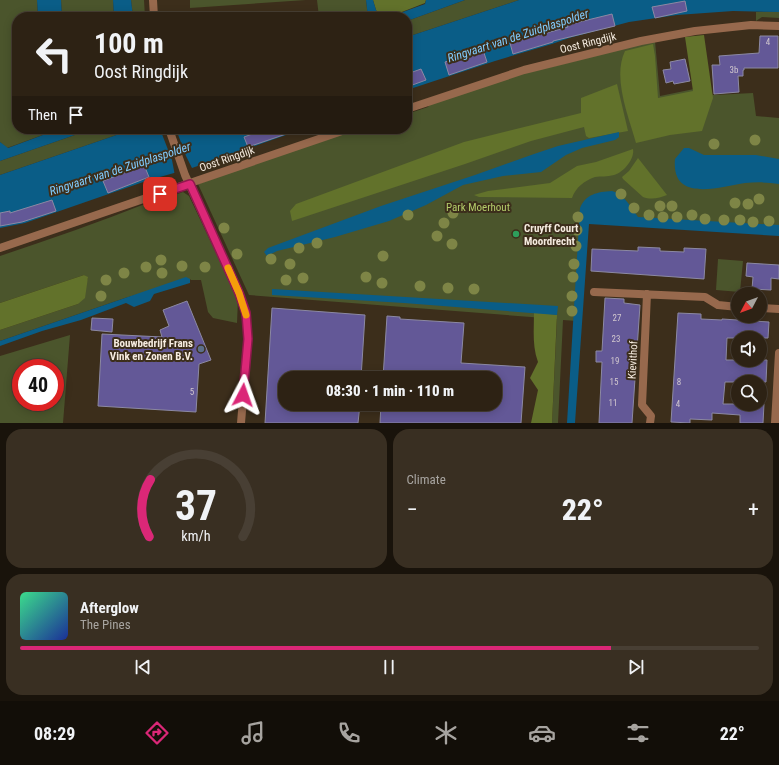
<!DOCTYPE html>
<meta charset="utf-8">
<style>
:root{--surface:#2d2214;--page:#392f22;--text:#f1f3f6;--muted:#a7a4a0;--line:#483f34;--accent:#db2777}
body{margin:0;font-family:"Roboto Condensed",sans-serif;background:var(--page);color:var(--text);height:100vh;display:flex;flex-direction:column;font-size:15px;white-space:nowrap}
*{box-sizing:border-box;margin:0}
p{font-size:13px;color:var(--muted)}
.icon{flex:none;width:22px;height:22px;fill:none;stroke:currentColor;stroke-width:2;stroke-linecap:round;stroke-linejoin:round}
.map{position:relative;height:423px;overflow:hidden}
.sheet{display:flex;flex-direction:column;gap:6px;padding:6px;background:#19130b;flex:1}
.sheet>*{flex:none}
.guide{position:absolute;left:12px;top:12px;width:400px;height:122px;border-radius:16px;box-shadow:0 2px 10px #0003,0 0 0 1px var(--line);background:#2d2214;color:var(--text);overflow:hidden}
.needle{width:26px;rotate:229deg}
.tools{position:absolute;left:731px;top:287px;display:grid;gap:8px}
.tools a{display:grid;place-items:center;width:36px;height:36px;border-radius:50%;background:var(--surface);box-shadow:0 2px 10px #0003,0 0 0 1px var(--line);font-size:20px}
.speed{position:absolute;left:12px;top:359px;display:flex;gap:8px;font-size:20px;font-weight:700;text-align:center}
.speed>*{display:grid;place-content:center;width:52px;height:52px;border-radius:50%;background:var(--surface);box-shadow:0 2px 10px #0003,0 0 0 1px var(--line);line-height:1}
.speed .limit{border:6px solid #d22;background:#fff;color:#111}
.pin{position:absolute;display:grid;place-items:center;width:34px;height:34px;color:#fff;margin:-17px;border-radius:8px;box-shadow:0 2px 6px #0006}
.me{position:absolute;width:44px;margin:-22px;rotate:4deg;stroke-linejoin:round;filter:drop-shadow(0 0 3px #0008)}
.turn{display:flex;align-items:center;gap:14px;height:84px;padding:0 16px;font-size:18px}
.turn .icon{width:52px;height:52px;stroke-width:2.5}
.turn b{display:block;font-size:28px;line-height:34px}
.then{display:flex;align-items:center;height:38px;padding:0 16px;background:#0003;gap:8px;font-size:15px}
.big{font-size:30px;font-weight:800;line-height:1.1}
.sheet .widget{flex:1;display:flex;flex-direction:column;justify-content:center;gap:6px;min-width:0;padding:0 14px;border-radius:16px;background:var(--page)}
.sheet .dial{align-items:center;gap:0}
.dial svg{height:104px;overflow:visible;fill:none;stroke:var(--line);stroke-width:7;stroke-linecap:round;text-anchor:middle}
.dial text{fill:var(--text);stroke:none}
.song{display:flex;align-items:center;gap:12px}
.cover{width:48px;height:48px;border-radius:6px;background:linear-gradient(135deg,hsl(150 70% 55%),hsl(230 70% 35%))}
.played{height:4px;border-radius:2px;background:linear-gradient(90deg,var(--accent) 80%,var(--line) 80%)}
.keys{display:flex;justify-content:space-around;direction:ltr}
.heat{display:flex;justify-content:space-between;align-items:center;font-size:22px;direction:ltr}
.sheet .tiles{flex:1;display:grid;gap:6px;grid-template-columns:1fr 1fr}
.widget:last-child{grid-column:span 2}
.trip{position:absolute;left:278px;top:371px;width:224px;height:40px;border-radius:16px;background:var(--surface);box-shadow:0 2px 10px #0003,0 0 0 1px var(--line);font-weight:800;line-height:40px;text-align:center}
.tabs{display:flex;height:64px;justify-content:space-around;align-items:center;background:#120e08;color:var(--muted)}
.tabs .icon{width:28px;height:28px}
.tabs .selected{color:var(--accent)}
.tabs b{font-size:18px;color:var(--text)}
.map>svg:first-child{display:block}
</style>
<div class="map">
<svg width="779" height="423" viewBox="0 0 779 423">
<rect width="100%" height="100%" fill="#3c2e1b"/>
<path fill="#4b552c" fill-rule="evenodd" d="M0 0H37L38 17H17V129H51V132L7 148 0 142Z
M61 0H113L114 17H62Z
M131 0H144L145 17H133Z
M190 0H306L190 8Z
M317 0H366L368 17H319Z
M465 0H519L407 37V21Z
M756 12H779V18L762 17 756 21Z
M655 41 660 96 694 89 714 95 753 93 756 116 779 118V228L584 216 577 321 563 320 558 423H552L557 319 249 295 198 184 342 133 347 135 364 129H407V114L428 107 431 102 518 75Z
M92 129H134L0 175V161Z
M183 192 189 196 238 299 237 323 213 318 208 312 201 280H191L190 279 125 298 0 341V330L78 304 88 278 84 275 0 303V256C50 239 100 222 150 202L153 211 177 203 174 195Z
M718 259 743 261 740 292 716 290Z
M70 335 63 423H0V356ZM21 368H55V402H21Z"/>
<path fill="#62722b" d="M373 0H426L425 3 389 17H380L376 10Z
M704 35 713 98 702 131 670 135 636 143C629 117 612 78 625 51L653 44 655 56 658 98 693 91 685 37Z
M617 84 628 131 589 138 586 136 584 127 531 141 465 164 292 221 290 211 296 204 464 142 581 113V98Z
M633 149C635 159 623 173 614 175 607 177 601 176 595 177 584 181 576 187 572 198L479 197 474 195 488 191 550 183 577 166 596 162Z
M638 158 667 195C660 198 651 200 643 197L623 179 622 177 629 171Z
M84 275 88 277 85 298 78 304 0 330V303Z
M534 312 557 315 552 423H531L538 390 530 378 538 362C532 346 534 329 534 312Z"/>
<path fill="#0a5d87" d="M37 0H61L62 17H38Z
M113 0H131L133 17H114Z
M366 0H373L376 10 380 17H368Z
M426 0H465L407 21V17H389L425 4Z
M519 0H779V12L733 11 677 15 629 22 569 38 552 44 495 61 407 90V37Z
M51 129H92L0 161V142L8 148 51 132Z
M134 129H303L192 168 149 180 25 223 0 228V175Z
M619 132V137L615 140 582 148 566 155 541 172 503 176 463 185 426 205 389 221 335 237 277 251 267 256 264 252 268 248 381 206 475 175 534 154 558 146Z
M684 148H689L704 155H756L779 159V184C768 182 756 182 745 183 719 187 671 203 675 159Z
M612 191C624 194 631 207 638 217L779 225V236L589 224 575 423H567L580 208C586 194 597 192 612 191Z
M186 277 190 279V283L154 294 150 301 134 307 126 303 81 320 42 331 0 346V341Z
M272 289 558 306 557 315 404 303 272 295Z"/>
<path fill="#3c2e1b" d="M160 129H176L186 156 193 170 175 176 172 160Z"/>
<path fill="#635897" stroke="#8c89a3" d="M685 1 687 11 655 18 652 7Z
M612 14 615 26 553 41V42L513 54 510 43 568 27 567 25Z
M760 36H778V68H744V70H743V76H738L739 92 714 94 712 65H720L719 56 759 53Z
M483 50 487 62 449 75 445 62Z
M685 59 690 81 674 84 673 81 666 83 663 70 671 69 670 62Z
M421 69 426 80 407 87V74Z
M266 129H294L295 131 248 147 244 137Z
M144 165 149 177 108 193 103 181Z
M52 200 56 211 22 222 0 226V213L10 211V213Z
M638 247 660 248V251L684 252V248L706 249 704 279 591 271 592 249 638 251Z
M747 263 779 265V279L771 278V290L752 289 753 277 746 276Z
M605 298 624 299V303L640 305 632 423H599L602 362H596V351H602Z
M187 301 211 360 199 364 196 412 98 406 102 334 162 337 160 330 169 326 163 310Z
M272 308 365 315 361 378H285V404H360L358 423H265Z
M678 313 701 314V319L722 320V319L769 322 768 338H727L726 360H767L766 382H725L723 404H764L763 423H740V415L712 413V420L690 419V423L671 422Z
M387 316 400 317V319L464 323 461 363 525 367 521 423H380L381 404H495V378H383Z
M92 318 113 319 112 332 91 330Z"/>
<g fill="none" stroke-linecap="round" stroke-linejoin="round">
<path stroke="#97694d" stroke-width="8" d="M407 109 524 70 641 41 695 31 751 25 779 26
M0 248 348 129
M594 292 705 297 718 305 738 307
M647 294 642 405 651 416 650 423
M760 308 779 309
M775 423 779 353"/>
<path stroke="#97694d" stroke-width="8" d="M153 0 154 17
M169 129 185 175 239 293 246 313 248 339 241 423"/>
</g>
<g fill="#7e8546">
<circle cx="755" cy="140" r="5.5"/>
<circle cx="714" cy="144" r="5.5"/>
<circle cx="621" cy="194" r="5.5"/>
<circle cx="759" cy="199" r="5.5"/>
<circle cx="735" cy="203" r="5.5"/>
<circle cx="748" cy="204" r="5.5"/>
<circle cx="660" cy="206" r="5.5"/>
<circle cx="672" cy="206" r="5.5"/>
<circle cx="634" cy="208" r="5.5"/>
<circle cx="453" cy="213" r="5.5"/>
<circle cx="408" cy="215" r="5.5"/>
<circle cx="649" cy="215" r="5.5"/>
<circle cx="692" cy="215" r="5.5"/>
<circle cx="578" cy="217" r="5.5"/>
<circle cx="663" cy="217" r="5.5"/>
<circle cx="677" cy="217" r="5.5"/>
<circle cx="705" cy="219" r="5.5"/>
<circle cx="724" cy="220" r="5.5"/>
<circle cx="740" cy="220" r="5.5"/>
<circle cx="769" cy="221" r="5.5"/>
<circle cx="753" cy="222" r="5.5"/>
<circle cx="444" cy="223" r="5.5"/>
<circle cx="224" cy="228" r="5.5"/>
<circle cx="577" cy="230" r="5.5"/>
<circle cx="437" cy="236" r="5.5"/>
<circle cx="317" cy="243" r="5.5"/>
<circle cx="452" cy="244" r="5.5"/>
<circle cx="576" cy="246" r="5.5"/>
<circle cx="299" cy="248" r="5.5"/>
<circle cx="237" cy="254" r="5.5"/>
<circle cx="383" cy="256" r="5.5"/>
<circle cx="271" cy="259" r="5.5"/>
<circle cx="161" cy="260" r="5.5"/>
<circle cx="290" cy="264" r="5.5"/>
<circle cx="574" cy="264" r="5.5"/>
<circle cx="182" cy="266" r="5.5"/>
<circle cx="146" cy="267" r="5.5"/>
<circle cx="205" cy="267" r="5.5"/>
<circle cx="124" cy="273" r="5.5"/>
<circle cx="162" cy="273" r="5.5"/>
<circle cx="366" cy="277" r="5.5"/>
<circle cx="573" cy="277" r="5.5"/>
<circle cx="303" cy="278" r="5.5"/>
<circle cx="106" cy="280" r="5.5"/>
<circle cx="286" cy="280" r="5.5"/>
<circle cx="382" cy="283" r="5.5"/>
<circle cx="420" cy="286" r="5.5"/>
<circle cx="448" cy="288" r="5.5"/>
<circle cx="474" cy="289" r="5.5"/>
<circle cx="101" cy="296" r="5.5"/>
<circle cx="572" cy="296" r="5.5"/>
<circle cx="572" cy="311" r="5.5"/>
</g>
<g fill="none" stroke-linecap="round" stroke-linejoin="round">
<defs>
<path id="route" d="M160 194 190 184 239 293 246 313 248 339 243 395"/>
</defs>
<use href="#route" stroke="#8e194d" stroke-width="10"/>
<use href="#route" stroke="#db2777" stroke-width="7"/>
<path stroke="#f59e0b" stroke-width="7" d="M228 268 239 293 246 315"/>
</g>
<circle fill="#2e9e5b" stroke="#3c2e1b" stroke-width="1.5" cx="516" cy="234" r="4"/>
<circle fill="#5c6f8a" stroke="#3c2e1b" stroke-width="1.5" cx="201" cy="349" r="4"/>
<g text-anchor="middle" dominant-baseline="central" stroke-width="4" stroke-linejoin="round" paint-order="stroke">
<g font-size="9" fill="#d1c7ce">
<text x="768" y="42">4</text>
<text x="734" y="70">3b</text>
<text x="617" y="318">27</text>
<text x="616" y="339">23</text>
<text x="615" y="361">19</text>
<text x="614" y="382">15</text>
<text x="679" y="382">8</text>
<text x="192" y="392">5</text>
<text x="613" y="403">11</text>
<text x="678" y="404">4</text>
</g>
<g font-size="11" fill="#f6ece0" stroke="#3c2e1b">
<text transform="translate(588 43) rotate(-14)">Oost Ringdijk</text>
<text transform="translate(227 159) rotate(-19)">Oost Ringdijk</text>
<text transform="translate(633 360) rotate(-87)">Kievithof</text>
</g>
<g font-size="11" fill="#b4cd6a" stroke="#3c2e1b">
<text x="478" y="207">Park Moerhout</text>
</g>
<g font-size="11" font-weight="bold" fill="#f6ece0" stroke="#3c2e1b" text-anchor="start">
<text x="524" y="228">Cruyff Court<tspan x="524" dy="13">Moordrecht</tspan></text>
<text x="193" y="343" text-anchor="end">Bouwbedrijf Frans<tspan x="193" dy="13">Vink en Zonen B.V.</tspan></text>
</g>
<g font-size="12" font-style="italic" fill="#81ccfe" stroke="#3c2e1b">
<text transform="translate(518 36) rotate(-18)">Ringvaart van de Zuidplaspolder</text>
<text transform="translate(120 169) rotate(-18)">Ringvaart van de Zuidplaspolder</text>
</g>
</g>
</svg>
<div class="tools">
<a><svg class="needle" viewBox="-14 -14 28 28"><path d="M0-13l5 13h-10z" fill="#e53935"/><path d="M0 13l5-13h-10z" fill="#a7a4a0"/></svg></a>
<a><svg class="icon" aria-label="sound" viewBox="0 0 24 24"><path d="M4 9h4l5-4v14l-5-4H4zM17 9q2 3 0 6"/></svg></a>
<a><svg class="icon" aria-label="search" viewBox="0 0 24 24"><circle cx="10" cy="10" r="6"/><path d="M15 15l6 6"/></svg></a>
</div>
<div class="speed"><div class="limit">40</div></div>
<div class="pin" style="left:160px;top:194px;background:#d93025"><svg class="icon" aria-label="arrive" viewBox="0 0 24 24"><path d="M6 21V4h12l-3 4 3 4H6"/></svg></div>
<svg class="me" style="left:243px;top:395px" viewBox="-20 -20 40 40"><path d="M0-17L14 15 0 8-14 15z" fill="#db2777" stroke="#fff" stroke-width="4"/></svg>
<div class="trip">08:30 · 1 min · 110 m</div>
<div class="guide">
<div class="turn"><svg class="icon" aria-label="left" viewBox="0 0 24 24"><path d="M17 20v-9H6M10 6l-5 5 5 5"/></svg><div><b>100 m</b>Oost Ringdijk</div></div>
<div class="then">Then<svg class="icon" aria-label="arrive" viewBox="0 0 24 24"><path d="M6 21V4h12l-3 4 3 4H6"/></svg></div>
</div>
</div>
<section class="sheet">
<div class="tiles">
<div class="widget dial"><svg viewBox="0 0 100 80">
<path d="M14 69A42 42 0 1 1 86 69"/>
<path d="M14 69A42 42 0 0 1 15 25" stroke="#db2777"/>
<text x="50" y="56" font-size="32" font-weight="700">37</text>
<text x="50" y="72" font-size="11">km/h</text>
</svg></div>
<div class="widget"><p>Climate</p>
<div class="heat"><a>−</a><b class="big">22°</b><a>+</a></div>
</div>
<div class="widget">
<div class="song"><i class="cover"></i><div><b>Afterglow</b><p>The Pines</p></div></div>
<div class="played"></div>
<div class="keys"><svg class="icon" aria-label="previous" viewBox="0 0 24 24"><path d="M18 5L8 12l10 7zM5 5v14"/></svg><svg class="icon" aria-label="pause" viewBox="0 0 24 24"><path d="M8 5v14M16 5v14"/></svg><svg class="icon" aria-label="next" viewBox="0 0 24 24"><path d="M6 5l10 7-10 7zM19 5v14"/></svg></div>
</div>
</div>
</section>
<nav class="tabs">
<b>08:29</b>
<svg class="icon selected" aria-label="directions" viewBox="0 0 24 24"><path d="M12 3l9 9-9 9-9-9zM9 14v-3h6M13 9l2 2-2 2"/></svg>
<svg class="icon" aria-label="music" viewBox="0 0 24 24"><path d="M9 18V5l10-2v13"/><circle cx="6" cy="18" r="3"/><circle cx="16" cy="16" r="3"/></svg>
<svg class="icon" aria-label="phone" viewBox="0 0 24 24"><path d="M5 4h4l2 5-3 2q2 4 5 5l2-3 5 2v4C11 20 4 13 5 4z"/></svg>
<svg class="icon" aria-label="climate" viewBox="0 0 24 24"><path d="M12 3v18M4 7l16 10M4 17L20 7"/></svg>
<svg class="icon" aria-label="car" viewBox="0 0 24 24"><path d="M5 17H2v-5l4-1 3-4h7l3 4 3 1v5h-3M9 17h6M6 11h13"/><circle cx="7" cy="17" r="2"/><circle cx="17" cy="17" r="2"/></svg>
<svg class="icon" aria-label="filters" viewBox="0 0 24 24"><path d="M4 7h16M4 17h16"/><circle cx="9" cy="7" r="2"/><circle cx="15" cy="17" r="2"/></svg>
<b>22°</b>
</nav>
